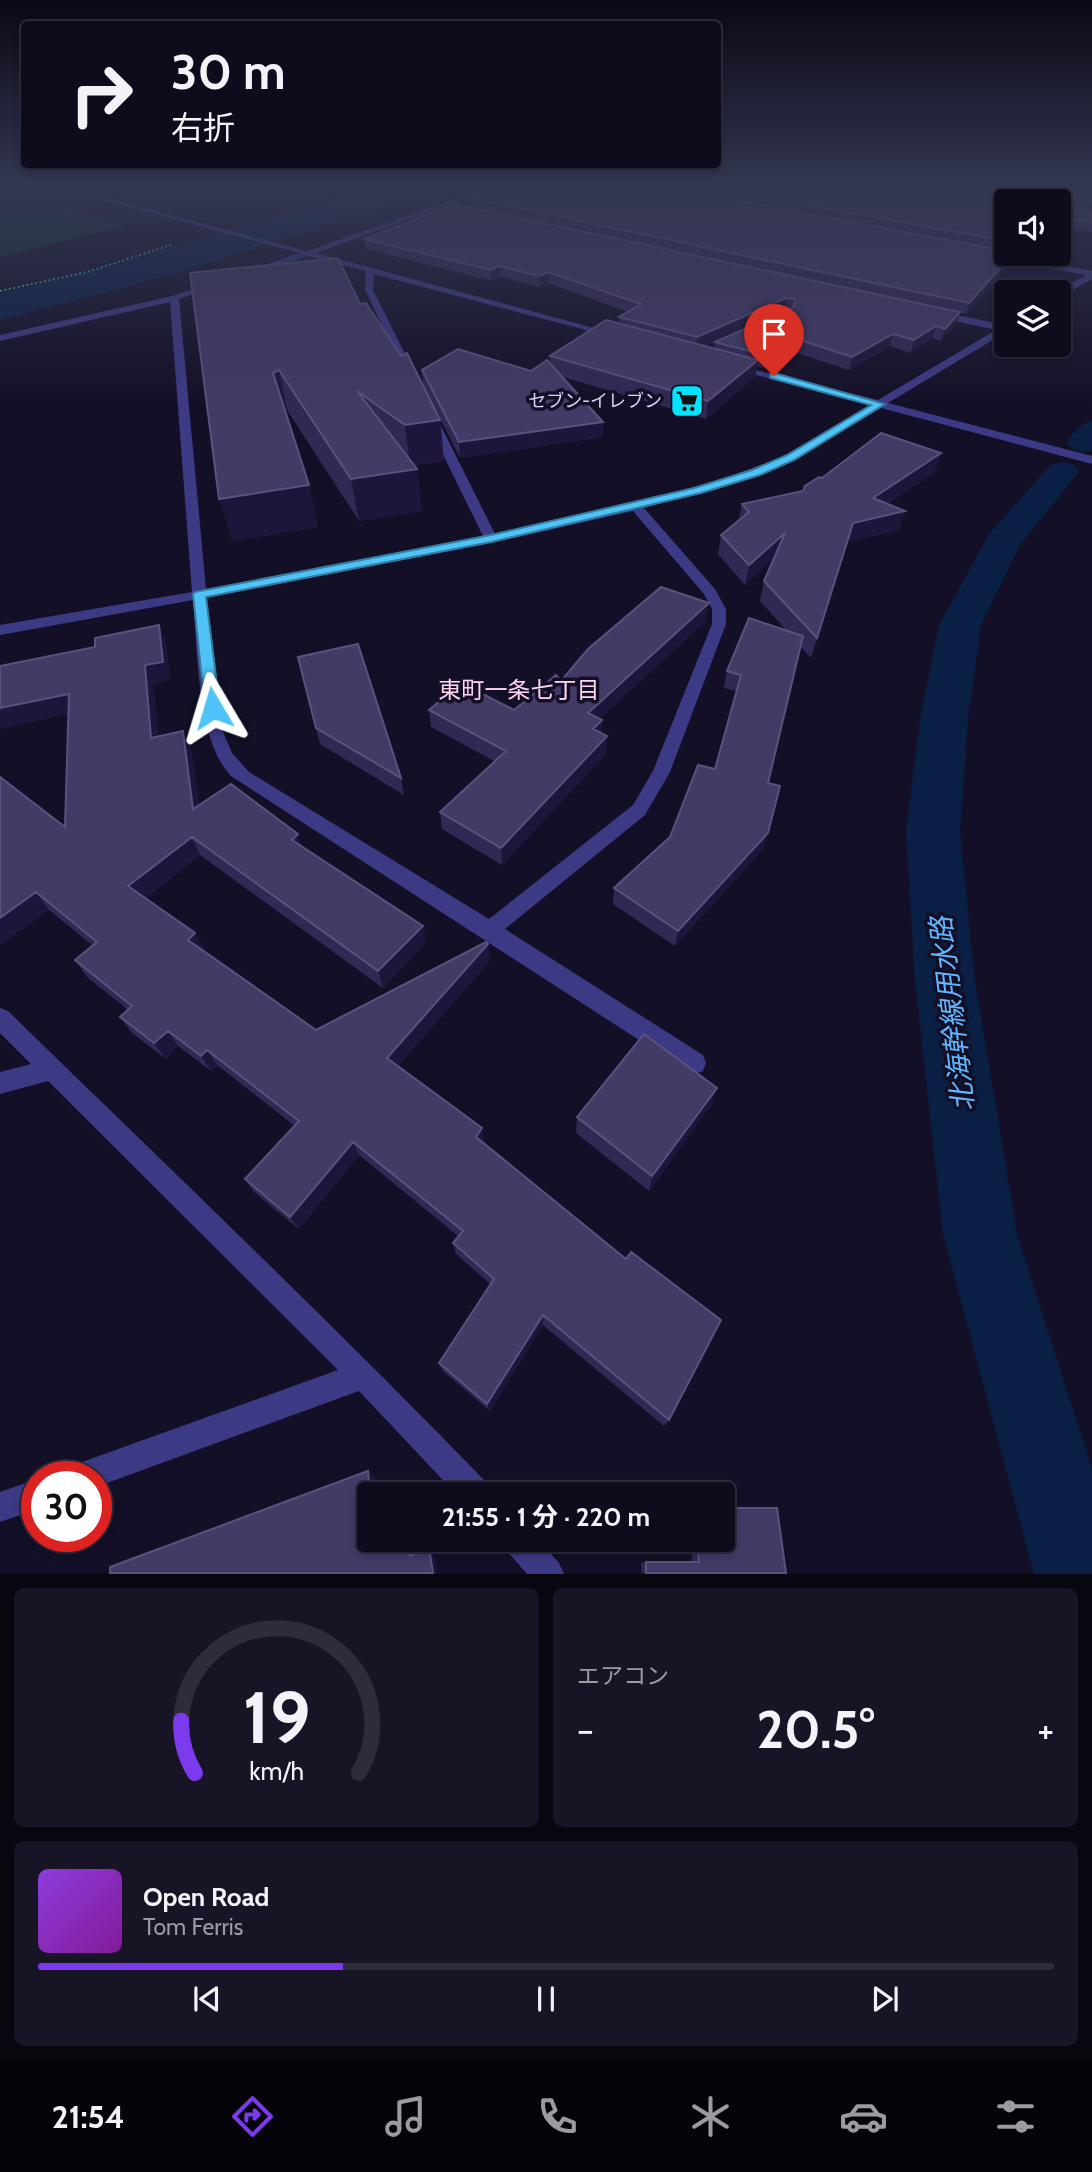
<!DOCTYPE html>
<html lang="ja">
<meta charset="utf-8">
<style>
:root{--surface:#0e0b1c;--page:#171425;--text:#f1f3f6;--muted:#9b9ba3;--line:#2e2b3b;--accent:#7c3aed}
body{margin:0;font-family:Cabin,"Noto Sans JP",sans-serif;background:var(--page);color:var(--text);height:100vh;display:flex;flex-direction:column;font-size:26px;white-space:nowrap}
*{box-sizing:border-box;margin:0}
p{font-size:23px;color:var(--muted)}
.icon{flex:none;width:38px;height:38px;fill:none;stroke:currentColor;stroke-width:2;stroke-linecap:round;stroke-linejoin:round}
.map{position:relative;height:1574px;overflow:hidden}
.panel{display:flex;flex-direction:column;gap:14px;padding:14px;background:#08060f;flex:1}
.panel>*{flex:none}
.guide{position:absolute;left:21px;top:21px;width:700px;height:147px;border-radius:7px;box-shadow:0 4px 10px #0003,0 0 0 2px var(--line);background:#0e0b1c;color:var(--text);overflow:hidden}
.buttons{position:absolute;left:994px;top:189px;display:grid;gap:14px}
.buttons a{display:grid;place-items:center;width:77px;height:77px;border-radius:7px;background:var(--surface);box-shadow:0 4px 10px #0003,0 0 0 2px var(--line);font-size:35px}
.speed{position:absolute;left:21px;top:1461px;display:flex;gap:14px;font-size:35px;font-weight:700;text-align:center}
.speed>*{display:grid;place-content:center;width:91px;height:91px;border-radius:50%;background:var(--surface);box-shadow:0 4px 10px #0003,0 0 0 2px var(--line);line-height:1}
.speed .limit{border:10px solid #d22;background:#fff;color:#111}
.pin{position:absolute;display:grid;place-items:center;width:60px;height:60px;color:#fff;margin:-72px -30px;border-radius:50% 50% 50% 0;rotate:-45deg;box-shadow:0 0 7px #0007}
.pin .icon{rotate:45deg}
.me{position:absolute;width:77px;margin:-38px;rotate:353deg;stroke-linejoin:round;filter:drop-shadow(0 0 5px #0008)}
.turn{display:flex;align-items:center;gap:24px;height:147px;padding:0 35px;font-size:32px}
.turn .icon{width:91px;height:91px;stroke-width:2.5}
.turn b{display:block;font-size:49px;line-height:60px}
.big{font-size:52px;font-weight:700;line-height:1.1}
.panel .widget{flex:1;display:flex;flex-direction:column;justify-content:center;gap:10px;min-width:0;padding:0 24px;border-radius:10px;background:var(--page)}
.panel .dial{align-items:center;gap:0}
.dial svg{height:182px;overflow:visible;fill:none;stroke:var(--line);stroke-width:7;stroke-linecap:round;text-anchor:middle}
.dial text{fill:var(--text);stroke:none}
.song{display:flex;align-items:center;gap:21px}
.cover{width:84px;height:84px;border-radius:10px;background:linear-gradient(135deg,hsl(270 70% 55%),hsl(290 70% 35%))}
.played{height:7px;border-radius:4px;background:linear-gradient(90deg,var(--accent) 30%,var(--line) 30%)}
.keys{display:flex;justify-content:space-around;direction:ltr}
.heat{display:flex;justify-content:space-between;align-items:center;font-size:38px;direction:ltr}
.panel .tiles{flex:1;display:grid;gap:14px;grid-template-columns:1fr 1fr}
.widget:last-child{grid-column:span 2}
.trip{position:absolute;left:357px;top:1482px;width:378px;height:70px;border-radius:7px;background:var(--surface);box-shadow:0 4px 10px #0003,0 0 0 2px var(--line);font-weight:700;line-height:70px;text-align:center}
.tab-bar{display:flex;height:112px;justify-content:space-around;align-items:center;background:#06040b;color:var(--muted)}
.tab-bar .icon{width:49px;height:49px}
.tab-bar .current{color:var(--accent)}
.tab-bar b{font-size:32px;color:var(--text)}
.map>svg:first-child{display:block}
</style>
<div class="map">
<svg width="1092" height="1574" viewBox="0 0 1092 1574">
<rect width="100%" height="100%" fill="#130f26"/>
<path fill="#12302f" d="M0 190 126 226 0 257Z"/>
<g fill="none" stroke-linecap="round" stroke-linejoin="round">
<path fill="#0a1f44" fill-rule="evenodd" d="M1092 421V450L1084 452 1072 449 1067 442C1075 431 1079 424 1092 421Z
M1062 462 1074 465 1079 472 1020 545 981 625 968 719 960 831 975 981 1017 1234 1092 1469V1574H1034L943 1234 915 981 906 831 920 719 939 625 989 534 1050 465Z"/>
<path fill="#0a1f44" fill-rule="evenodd" d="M378 186H427L422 193C284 242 142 285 0 320V294L84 273Z"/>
<path stroke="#2fb8b0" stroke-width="2" stroke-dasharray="2 2.5" stroke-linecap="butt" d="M217 201 230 186
M0 291 87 272 171 245"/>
<path fill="#3d3a85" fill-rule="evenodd" d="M51 186H61L307 251 492 186H501L316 253 620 335 612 337 374 274 373 290 416 376 407 378 365 290 366 271 308 256 254 273V269L299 253Z
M130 186H162L133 188Z
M989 252 1092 271V279L1059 298 1057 292 1086 275 986 256Z
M211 283 218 285 179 299 206 589 483 536 426 420 432 417 438 420 495 534 630 504 723 479 787 455 870 405 730 368V364L878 400 996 330 933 316V312L936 311 1006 325V332L888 403 1092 456V464L881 408 795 459 732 484 644 508 715 589 726 609V624L670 772 645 815 505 929 703 1055 706 1063 703 1071 695 1074 687 1071 231 776C196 740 198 649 193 600L0 635V625L192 592 170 302 0 341V335L172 296ZM633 511 704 594 712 609V624L653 771 633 805 489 919 249 772 232 753 223 732 206 598 491 543Z
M0 1008 8 1011C168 1167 331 1322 487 1483L491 1494H456L359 1391 96 1487V1477H67L71 1466 82 1462 338 1370 48 1081 0 1094V1072L31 1064 0 1033Z
M37 1479V1509L0 1522V1492Z
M503 1540H539L559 1563 564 1574H527L507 1551Z"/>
</g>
<path fill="#312854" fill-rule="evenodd" d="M149 186H196L185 189 179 188 163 193 150 189Z
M502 186H1092V232L1059 228V201H1006V254H1014L1011 263 966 314 960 313 956 324 941 341 932 338 911 353 890 346 849 370 788 350 766 368 757 366 755 377 706 419 563 377 603 422V437L460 458 423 385 422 370 531 371 550 363V356L619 324V317L628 312 548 283 540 287 500 277 492 281 366 249 364 239 471 208V198ZM784 310H787L715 342V348L704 346Z
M190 273 360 304 440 420 444 461 414 465 417 469 422 511 359 521 287 410 285 411 309 485 318 527 232 541Z
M935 472 887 504 905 511 899 530 848 542 811 658 801 647 768 783 763 849 675 946 613 904 614 888 670 837 715 769 737 691 724 688 727 671 786 630 760 601 764 581 774 558 745 585 718 554 721 535 739 520 742 504 803 491 822 478Z
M706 621 599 719 602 720 601 733 607 736 606 754 502 865 442 829 440 812 494 761 431 727 429 710H514L561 681Z
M159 625 166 644 170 680 153 684 158 737 191 750 199 805 303 847 423 926 426 943 383 988 200 855 146 898 195 933 205 950 204 951 316 1030 490 961 398 1066 484 1142V1143L669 1420 664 1426 543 1325 490 1411 443 1371 439 1363 490 1284 456 1254 453 1243 458 1236 359 1155 299 1229 254 1192 245 1179 295 1126 217 1065 211 1071 178 1046 166 1059 132 1033 120 1017 128 1010 87 977 75 960 92 945 49 910 0 945V777L65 827 95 647Z
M298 657 401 778 404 795 320 744Z
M712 1104 649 1191 576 1133 577 1117Z
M691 1540H723L786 1573H642L641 1563 646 1562H692Z"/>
<path fill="#1d163a" d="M161 186H179V188L163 193Z
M184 186H196L185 189Z
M1014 254 1011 263 966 314 969 303Z
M499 266 500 277 492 281 491 270Z
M548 272V283L540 287V276Z
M786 298 784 310 696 349 697 337Z
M960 312 956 324 941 341 945 329Z
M936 326 932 338 911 353 914 340Z
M893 334 890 346 849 370 852 357Z
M791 337 788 350 766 368 768 356Z
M758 360 755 377 706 419 708 401Z
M279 370 287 410 281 412 273 373Z
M440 420 444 461 410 465 405 425Z
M603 422V437L460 458 459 442Z
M941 453 935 472 867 517 873 498Z
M417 469 422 511 359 521 351 479Z
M309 485 318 527 232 541 219 499Z
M905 511 899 530 848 542 811 658 853 523Z
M785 533 780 553 745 585 749 565Z
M709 603 706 621 587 731 588 713Z
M159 625 166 644 170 680 153 684 160 757 151 738 145 665Z
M69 694 79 712 0 729V708Z
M602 720 600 737 593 729Z
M183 731 191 750 202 827 193 809Z
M607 736 606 754 502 865 501 848Z
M768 833 763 849 675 946 678 931Z
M298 834 304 852 292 840Z
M192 837 200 855 139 904 128 886Z
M36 892 49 910 0 945V918Z
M423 926 426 943 383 988 378 971Z
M195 933 205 950 197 957 188 940Z
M488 944 490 961 392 1073 387 1058Z
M168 1031 178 1046 166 1059 154 1043Z
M207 1050 217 1065 211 1071 201 1056Z
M717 1088 712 1104 649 1191 652 1176Z
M482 1128 484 1142 478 1151 476 1137Z
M353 1142 359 1155 299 1229 290 1217Z
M543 1315V1325L490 1411 487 1404Z
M368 1471 375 1476 377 1494H370Z
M408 1540H413L415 1557 410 1556Z
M429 1548 434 1550 437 1573H433Z"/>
<path fill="#433a66" stroke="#5a527e" stroke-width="2" d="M502 186H659L1006 251V254H1013L969 303 471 198Z
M701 186H939L1010 198 1014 193 1012 189 990 186H1092V202L1063 198 1060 200 1061 206 1092 211V222L1059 218V201H1006V241Z
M454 204 960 312 945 329 936 326 914 340 893 334 852 357 791 337 768 356 715 342 794 307 795 299 786 298 697 337 619 317 641 304 548 272 540 276 499 266 491 270 364 239Z
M338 258 360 304 366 303 401 356 407 353 440 420 405 425 357 391 417 469 351 479 279 370 273 373 309 485 219 499 190 273Z
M606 320 758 360 708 401 550 356Z
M458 349 531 371 547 360 603 422 459 442 422 370Z
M881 433 941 453 873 498 905 511 853 523 817 638 764 581 785 533 749 565 721 535 749 512 742 504 803 491 805 486 819 477 822 478Z
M661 587 709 603 588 713 602 720 593 729 607 736 501 848 440 812 506 751 429 710 461 683 514 710 556 675 561 681 588 649Z
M749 618 803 636 768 783 780 786 768 833 678 931 614 888 670 837 698 765 715 769 741 675 727 671Z
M159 625 163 662 145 665 151 738 183 731 193 809 231 784 298 834 292 840 423 926 378 971 192 837 128 886 195 933 188 940 316 1030 486 942 488 944 387 1058 482 1128 476 1137 626 1259 631 1252 721 1320 669 1420 543 1315 487 1404 439 1363 494 1279 453 1243 463 1231 353 1142 290 1217 245 1179 299 1121 207 1050 201 1056 168 1031 154 1043 120 1017 132 1006 75 960 97 942 36 892 0 918V777L65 827 69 694 0 708V666L95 647V638Z
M358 644 401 778 316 728 298 657Z
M644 1034 717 1088 652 1176 577 1117Z
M368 1471 370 1494H369V1540H408L410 1556 429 1548 433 1573H110V1567Z
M400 1491 401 1494H389Z
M723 1508H777L786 1573H646V1562H699L697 1540H723Z"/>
<linearGradient id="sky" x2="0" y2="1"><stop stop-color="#0a0815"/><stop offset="0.46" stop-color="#333752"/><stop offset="1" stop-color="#333752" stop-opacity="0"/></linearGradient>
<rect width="1092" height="406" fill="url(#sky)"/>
<path fill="#4fc3f7" stroke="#337fa1" stroke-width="2" d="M774 373 885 404 794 460 760 475 701 493 491 542 206 597 220 708 213 713 205 708 193 594 195 592 491 535 694 488 752 470 787 455 871 405 770 378V374Z"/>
<defs>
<symbol id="supermarket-square" viewBox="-11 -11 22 22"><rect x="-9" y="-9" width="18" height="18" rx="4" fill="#00e5ff" stroke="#130f26"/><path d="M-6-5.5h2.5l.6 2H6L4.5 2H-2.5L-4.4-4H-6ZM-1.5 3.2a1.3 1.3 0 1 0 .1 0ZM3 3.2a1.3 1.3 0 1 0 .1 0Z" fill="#111"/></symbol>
</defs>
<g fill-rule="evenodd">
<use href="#supermarket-square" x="668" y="382" width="38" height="38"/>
</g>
<g text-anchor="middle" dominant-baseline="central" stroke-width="7" stroke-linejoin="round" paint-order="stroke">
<g font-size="18" fill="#d9d4ff" stroke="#130f26" text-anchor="end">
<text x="662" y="401">セブン-イレブン</text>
</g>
<g font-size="23" fill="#ffd6f0" stroke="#130f26">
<text x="519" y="690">東町一条七丁目</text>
</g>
<g font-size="28" font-style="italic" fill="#62b6ff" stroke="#130f26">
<text transform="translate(952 1014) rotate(-97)">北海幹線用水路</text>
</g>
</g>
</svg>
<div class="buttons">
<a><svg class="icon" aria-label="sound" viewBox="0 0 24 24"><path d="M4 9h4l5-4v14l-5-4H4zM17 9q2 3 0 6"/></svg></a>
<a><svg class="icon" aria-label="layers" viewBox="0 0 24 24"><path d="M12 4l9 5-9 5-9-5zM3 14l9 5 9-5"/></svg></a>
</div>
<div class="speed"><div class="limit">30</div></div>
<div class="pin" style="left:774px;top:376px;background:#d93025"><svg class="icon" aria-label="arrive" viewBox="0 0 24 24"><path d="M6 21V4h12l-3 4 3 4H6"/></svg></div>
<svg class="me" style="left:213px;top:708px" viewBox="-20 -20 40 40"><path d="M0-17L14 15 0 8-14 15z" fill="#4fc3f7" stroke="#fff" stroke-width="4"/></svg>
<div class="trip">21:55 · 1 分 · 220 m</div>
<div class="guide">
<div class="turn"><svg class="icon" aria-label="right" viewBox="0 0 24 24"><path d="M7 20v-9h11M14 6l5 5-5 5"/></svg><div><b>30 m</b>右折</div></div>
</div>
</div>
<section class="panel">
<div class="tiles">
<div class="widget dial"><svg viewBox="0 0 100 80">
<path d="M14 69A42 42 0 1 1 86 69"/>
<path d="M14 69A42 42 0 0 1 8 46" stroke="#7c3aed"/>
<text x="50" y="56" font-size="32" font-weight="700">19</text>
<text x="50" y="72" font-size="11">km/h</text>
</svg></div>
<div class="widget"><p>エアコン</p>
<div class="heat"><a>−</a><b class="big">20.5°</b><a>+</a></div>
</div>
<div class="widget">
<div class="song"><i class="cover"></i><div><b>Open Road</b><p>Tom Ferris</p></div></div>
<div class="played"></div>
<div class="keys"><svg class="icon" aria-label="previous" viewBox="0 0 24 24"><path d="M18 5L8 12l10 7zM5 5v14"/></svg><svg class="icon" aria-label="pause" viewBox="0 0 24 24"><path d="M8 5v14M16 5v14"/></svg><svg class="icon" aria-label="next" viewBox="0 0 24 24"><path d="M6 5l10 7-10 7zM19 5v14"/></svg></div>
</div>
</div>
</section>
<nav class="tab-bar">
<b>21:54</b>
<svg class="icon current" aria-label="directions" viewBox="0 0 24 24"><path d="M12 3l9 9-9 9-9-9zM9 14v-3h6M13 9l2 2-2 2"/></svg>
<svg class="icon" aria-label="music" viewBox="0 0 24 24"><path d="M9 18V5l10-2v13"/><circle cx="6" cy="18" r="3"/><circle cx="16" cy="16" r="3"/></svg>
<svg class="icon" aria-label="phone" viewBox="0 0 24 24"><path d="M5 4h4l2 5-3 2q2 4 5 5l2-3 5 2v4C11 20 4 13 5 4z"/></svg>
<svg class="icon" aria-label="climate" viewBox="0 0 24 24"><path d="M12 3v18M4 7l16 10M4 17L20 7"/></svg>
<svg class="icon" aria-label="car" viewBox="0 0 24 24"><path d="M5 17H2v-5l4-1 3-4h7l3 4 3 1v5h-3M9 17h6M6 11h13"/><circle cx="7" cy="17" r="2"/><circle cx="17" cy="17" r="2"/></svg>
<svg class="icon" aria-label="filters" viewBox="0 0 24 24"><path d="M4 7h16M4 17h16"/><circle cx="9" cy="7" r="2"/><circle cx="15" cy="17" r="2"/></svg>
</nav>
